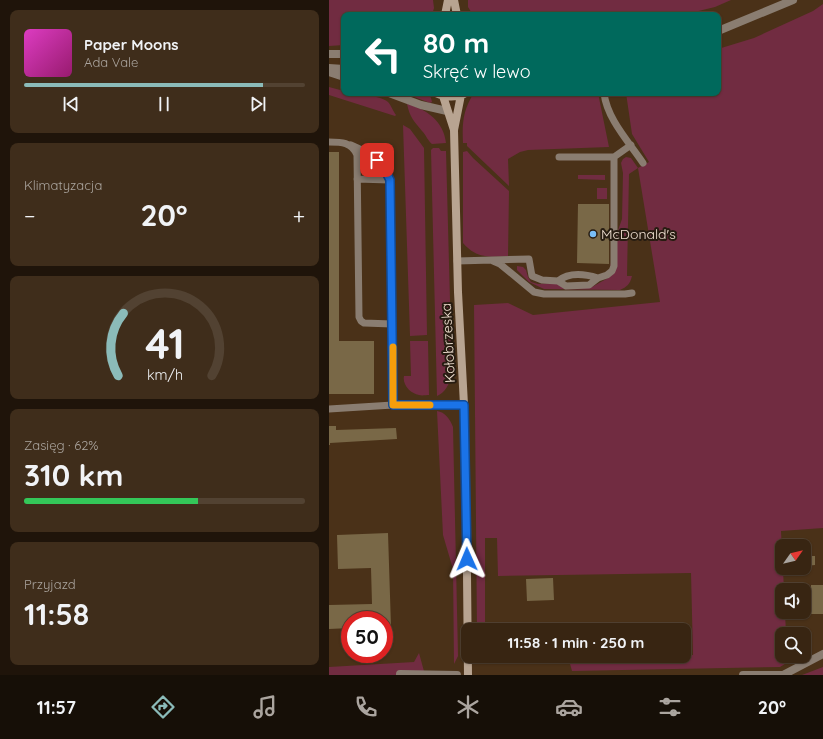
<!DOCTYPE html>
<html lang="pl">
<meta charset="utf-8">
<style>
:root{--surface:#382512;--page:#3f2d1b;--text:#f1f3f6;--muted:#aba59f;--line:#524232;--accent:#8bbbb9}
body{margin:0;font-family:Quicksand,sans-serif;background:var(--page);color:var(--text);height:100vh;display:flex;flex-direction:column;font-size:15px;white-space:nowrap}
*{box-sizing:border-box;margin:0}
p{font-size:13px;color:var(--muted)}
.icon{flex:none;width:22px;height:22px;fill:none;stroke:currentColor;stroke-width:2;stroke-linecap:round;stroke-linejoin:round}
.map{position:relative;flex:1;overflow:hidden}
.details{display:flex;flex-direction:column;gap:10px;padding:10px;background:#1f140a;width:329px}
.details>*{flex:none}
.hud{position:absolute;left:12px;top:12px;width:380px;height:84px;border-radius:8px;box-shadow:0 1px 3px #0004,0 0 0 1px var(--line);background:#00695c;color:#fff;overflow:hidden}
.needle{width:26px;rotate:56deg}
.tools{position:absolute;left:446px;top:539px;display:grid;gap:8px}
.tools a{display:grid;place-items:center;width:36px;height:36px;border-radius:8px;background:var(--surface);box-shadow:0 1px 3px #0004,0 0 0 1px var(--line);font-size:20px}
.speed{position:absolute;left:12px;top:611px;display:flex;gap:8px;font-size:20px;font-weight:700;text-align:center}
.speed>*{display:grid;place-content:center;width:52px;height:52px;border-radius:50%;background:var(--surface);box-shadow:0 1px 3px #0004,0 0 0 1px var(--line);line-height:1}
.speed .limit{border:6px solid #d22;background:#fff;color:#111}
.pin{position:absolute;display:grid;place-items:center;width:34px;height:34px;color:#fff;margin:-17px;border-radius:8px;box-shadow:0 2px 6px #0006}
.me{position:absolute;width:44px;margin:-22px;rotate:359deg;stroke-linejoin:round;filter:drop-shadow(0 0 3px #0008)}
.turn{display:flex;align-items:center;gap:14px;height:84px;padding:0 16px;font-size:18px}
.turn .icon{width:52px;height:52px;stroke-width:2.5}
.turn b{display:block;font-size:28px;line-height:34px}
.big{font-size:30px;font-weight:700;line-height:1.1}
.details .tile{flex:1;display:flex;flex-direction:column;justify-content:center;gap:6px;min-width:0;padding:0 14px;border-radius:8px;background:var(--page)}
.details .dial{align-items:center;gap:0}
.dial svg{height:104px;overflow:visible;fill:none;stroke:var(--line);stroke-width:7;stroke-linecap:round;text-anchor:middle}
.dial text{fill:var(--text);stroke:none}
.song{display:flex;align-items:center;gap:12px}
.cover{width:48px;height:48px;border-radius:6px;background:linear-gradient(135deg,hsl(310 70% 55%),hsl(320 70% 35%))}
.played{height:4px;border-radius:2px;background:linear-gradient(90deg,var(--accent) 85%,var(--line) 85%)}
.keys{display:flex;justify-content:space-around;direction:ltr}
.heat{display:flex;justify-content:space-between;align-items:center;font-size:22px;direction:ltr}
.charge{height:6px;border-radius:3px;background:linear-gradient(90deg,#34c759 62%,var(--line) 0)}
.trip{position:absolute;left:132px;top:623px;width:230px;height:40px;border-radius:8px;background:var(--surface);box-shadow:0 1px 3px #0004,0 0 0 1px var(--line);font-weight:700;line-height:40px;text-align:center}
.tab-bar{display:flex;height:64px;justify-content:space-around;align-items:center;background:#160f07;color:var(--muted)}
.tab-bar .icon{width:28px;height:28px}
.tab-bar .active{color:var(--accent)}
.tab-bar b{font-size:18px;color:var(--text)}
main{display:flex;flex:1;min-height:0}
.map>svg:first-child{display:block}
</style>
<main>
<section class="details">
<div class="tile">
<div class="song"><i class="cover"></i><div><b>Paper Moons</b><p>Ada Vale</p></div></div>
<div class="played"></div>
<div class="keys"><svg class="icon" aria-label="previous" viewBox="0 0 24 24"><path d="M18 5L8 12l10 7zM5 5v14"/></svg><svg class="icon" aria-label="pause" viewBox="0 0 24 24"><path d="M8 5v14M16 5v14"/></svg><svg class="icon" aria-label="next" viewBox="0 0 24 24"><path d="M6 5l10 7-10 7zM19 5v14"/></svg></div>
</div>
<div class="tile"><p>Klimatyzacja</p>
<div class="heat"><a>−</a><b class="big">20°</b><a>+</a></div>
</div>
<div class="tile dial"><svg viewBox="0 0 100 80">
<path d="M14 69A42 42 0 1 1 86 69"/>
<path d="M14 69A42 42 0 0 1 18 21" stroke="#8bbbb9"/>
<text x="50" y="56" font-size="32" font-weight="700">41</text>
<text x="50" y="72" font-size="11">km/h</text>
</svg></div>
<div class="tile"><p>Zasięg · 62%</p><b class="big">310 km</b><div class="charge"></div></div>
<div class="tile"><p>Przyjazd</p><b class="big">11:58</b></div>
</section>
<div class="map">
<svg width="494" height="675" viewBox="0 0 494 675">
<rect width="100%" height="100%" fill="#4a3118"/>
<path fill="#712c41" d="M0 0H104L105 8 103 15H15V45L0 46Z
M139 0H402L386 7 353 15H144L139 7Z
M494 4V528L452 531 455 590H453V612H456L457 634H453V656H458L459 662 451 667 243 671 240 660 364 655 362 573 169 576 168 538H156V630H148L145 305 179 303 204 315 331 302 309 168 300 174 298 276H303C301 284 298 287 291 290L215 289 200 282 188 270V266L194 267 197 270 199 277 202 282 209 284 227 283 263 287 279 278 287 236 293 219 294 173 292 163 294 159 297 157 302 158 309 168 320 162 303 134 297 93H389V49L425 38 484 11Z
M0 87 15 91V93C23 93 54 96 59 102 62 105 64 111 67 115L66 116 0 95Z
M79 93H99L102 98 103 102 101 103 80 95Z
M145 93H269L280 147 199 150 191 152 179 159 180 186 138 146V143H134C133 123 134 110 145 93Z
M78 104C98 109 115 122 117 143L103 144C99 141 97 135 93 131 85 121 81 118 78 104Z
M74 125 81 129 95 148 98 335 81 336Z
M104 148H110L112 151H117L123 376C120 384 116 393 108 396L102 150Z
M138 151 144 158 180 191 179 256C160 257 148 259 134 243V152Z
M249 175H276V180L249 179Z
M268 188H278V199H268Z
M81 341H99L100 395C97 395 93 396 90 395 82 394 73 385 75 376H82Z
M108 411C116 412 121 419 124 427L129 656 125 664 124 569 114 535Z
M90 653 96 675H0V667L85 662Z
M494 667V675H473Z"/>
<path fill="#796847" d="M0 152H10V341H45V394H0Z
M249 204H280V264L248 263Z
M0 426H7V430L67 428 68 439 1 443V445H0Z
M59 533 62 627H55V620H21V628L0 629V605L43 604 42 568 9 569 8 535Z
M476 556H486V565L476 566Z
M224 578 225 600 198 601 197 579Z
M482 585H494V614H482Z
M475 638H477V648H475Z"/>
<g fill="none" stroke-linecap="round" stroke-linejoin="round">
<path stroke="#8a7d71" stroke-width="7" d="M275 93C278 119 300 142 314 163
M0 142C12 142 23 142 28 155L30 317 32 321 35 323 63 324 64 405
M22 145C39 152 54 163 61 180
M230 157H285L302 145
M28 179 61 180 63 324
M128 261 200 259 203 276 213 280 229 281 237 286 260 285 269 278 278 275 283 271 285 266V157
M164 261 171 264 205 292 215 294H296L303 293
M229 281C240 272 256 274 269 278
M0 409 64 405H135"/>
<path stroke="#8a7d71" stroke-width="8" d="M0 54H15
M0 68 15 69
M0 72 15 77
M60 93 92 105 118 111
M71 674 128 675
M414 675H454L494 654"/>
<path stroke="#8a7d71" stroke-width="8" d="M389 31 464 0"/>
<path stroke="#b8a491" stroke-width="8" d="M125 0 128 15
M116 15 119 0
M107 93C116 97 125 98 135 94
M132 95 125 130 129 292 135 405 138 574 139 675
M114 96 125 130"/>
</g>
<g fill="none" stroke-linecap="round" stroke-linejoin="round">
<defs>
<path id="route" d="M48 160 58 174 61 180 64 405H135L138 559"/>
</defs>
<use href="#route" stroke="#114b97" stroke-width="10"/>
<use href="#route" stroke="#1a73e8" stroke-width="7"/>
<path stroke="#f59e0b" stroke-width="7" d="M64 347V405H101"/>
</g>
<circle fill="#79bff8" stroke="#271c11" stroke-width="1.5" cx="264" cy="234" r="4"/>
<g text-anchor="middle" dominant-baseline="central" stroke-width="4" stroke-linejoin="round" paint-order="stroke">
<g font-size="14" fill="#efdfd0" stroke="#271c11" text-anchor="start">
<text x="272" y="234">McDonald's</text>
</g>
<g font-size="14" fill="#efdfd0" stroke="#271c11">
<text transform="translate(119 343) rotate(-93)">Kołobrzeska</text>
</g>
</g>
</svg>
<div class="tools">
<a><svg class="needle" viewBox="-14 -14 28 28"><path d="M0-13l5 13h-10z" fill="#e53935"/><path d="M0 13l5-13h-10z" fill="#aba59f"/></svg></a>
<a><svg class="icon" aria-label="sound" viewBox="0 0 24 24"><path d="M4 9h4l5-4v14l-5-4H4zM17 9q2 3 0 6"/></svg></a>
<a><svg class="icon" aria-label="search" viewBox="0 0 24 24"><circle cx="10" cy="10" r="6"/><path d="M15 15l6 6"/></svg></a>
</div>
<div class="speed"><div class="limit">50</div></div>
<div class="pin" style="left:48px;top:160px;background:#d93025"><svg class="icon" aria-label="arrive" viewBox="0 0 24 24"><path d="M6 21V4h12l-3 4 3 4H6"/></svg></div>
<svg class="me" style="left:138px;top:559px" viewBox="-20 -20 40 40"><path d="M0-17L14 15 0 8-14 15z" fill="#1a73e8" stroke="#fff" stroke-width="4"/></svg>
<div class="trip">11:58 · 1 min · 250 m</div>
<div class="hud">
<div class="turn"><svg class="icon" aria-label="left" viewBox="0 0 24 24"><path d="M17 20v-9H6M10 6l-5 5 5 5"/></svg><div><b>80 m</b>Skręć w lewo</div></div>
</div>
</div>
</main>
<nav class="tab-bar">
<b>11:57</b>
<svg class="icon active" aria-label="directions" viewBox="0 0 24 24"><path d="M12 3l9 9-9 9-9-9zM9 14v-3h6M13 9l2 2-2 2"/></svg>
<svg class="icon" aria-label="music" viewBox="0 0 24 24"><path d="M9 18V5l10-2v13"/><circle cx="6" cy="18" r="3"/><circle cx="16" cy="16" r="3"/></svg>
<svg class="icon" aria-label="phone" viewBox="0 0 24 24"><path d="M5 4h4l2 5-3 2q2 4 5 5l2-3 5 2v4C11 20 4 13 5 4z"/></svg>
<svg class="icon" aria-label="climate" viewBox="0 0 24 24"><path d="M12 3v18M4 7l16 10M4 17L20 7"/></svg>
<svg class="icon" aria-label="car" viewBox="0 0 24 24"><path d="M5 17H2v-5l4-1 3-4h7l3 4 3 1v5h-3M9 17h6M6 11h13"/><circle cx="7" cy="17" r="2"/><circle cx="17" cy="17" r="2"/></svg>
<svg class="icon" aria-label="filters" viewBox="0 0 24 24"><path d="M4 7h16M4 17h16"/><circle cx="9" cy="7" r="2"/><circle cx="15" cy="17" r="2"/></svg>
<b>20°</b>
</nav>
